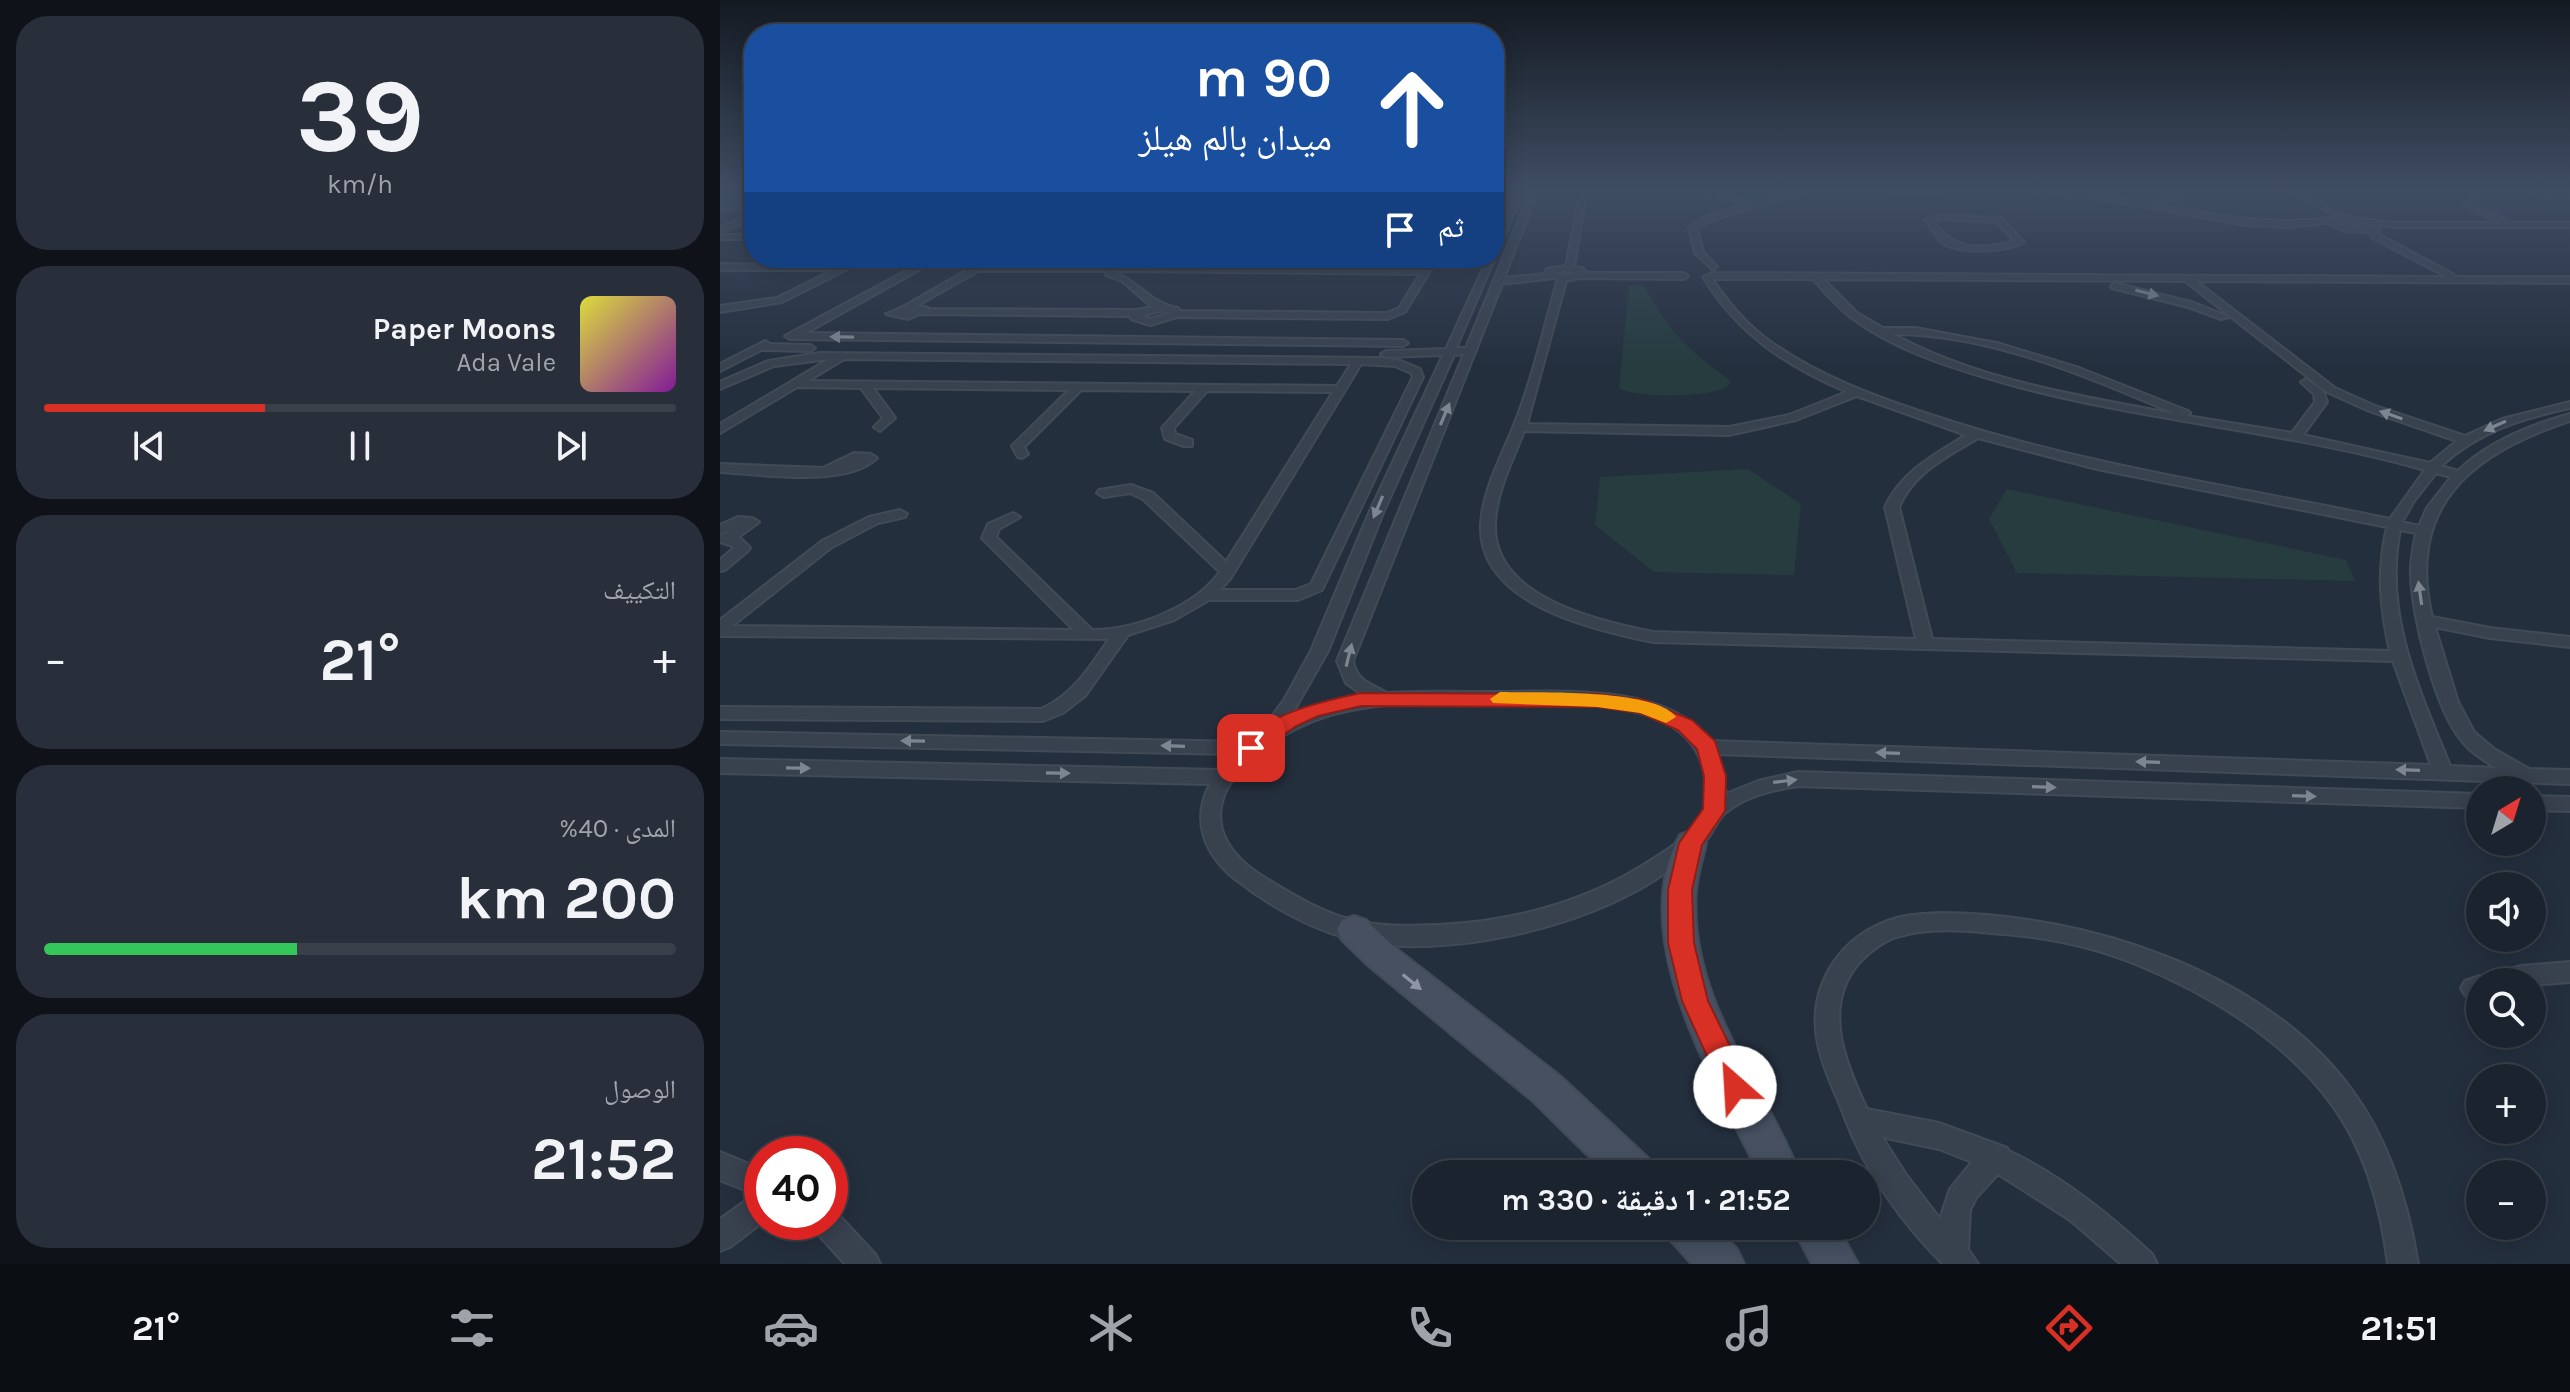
<!DOCTYPE html>
<html lang="ar">
<meta charset="utf-8">
<style>
:root{--surface:#1b232e;--page:#282f3a;--text:#f1f3f6;--muted:#a0a4aa;--line:#39404a;--accent:#d93025}
body{margin:0;font-family:Karla,"Noto Naskh Arabic",sans-serif;background:var(--page);color:var(--text);direction:rtl;height:100vh;display:flex;flex-direction:column;font-size:30px;white-space:nowrap}
*{box-sizing:border-box;margin:0}
p{font-size:26px;color:var(--muted)}
.icon{flex:none;width:44px;height:44px;fill:none;stroke:currentColor;stroke-width:2;stroke-linecap:round;stroke-linejoin:round}
.map{position:relative;flex:1;overflow:hidden;direction:ltr}
.sheet{display:flex;flex-direction:column;gap:16px;padding:16px;background:#0f1319;width:720px}
.sheet>*{flex:none}
.guide{position:absolute;left:24px;top:24px;width:760px;height:244px;border-radius:32px;box-shadow:0 4px 20px #0003,0 0 0 2px var(--line);direction:rtl;background:#1a4fa0;color:#fff;overflow:hidden}
.needle{width:52px;rotate:38deg}
.fabs{position:absolute;left:1746px;top:776px;display:grid;gap:16px}
.fabs a{display:grid;place-items:center;width:80px;height:80px;border-radius:50%;background:var(--surface);box-shadow:0 4px 20px #0003,0 0 0 2px var(--line);font-size:40px}
.speed{position:absolute;left:24px;top:1136px;display:flex;gap:16px;font-size:40px;font-weight:700;text-align:center}
.speed>*{display:grid;place-content:center;width:104px;height:104px;border-radius:50%;background:var(--surface);box-shadow:0 4px 20px #0003,0 0 0 2px var(--line);line-height:1}
.speed .limit{border:12px solid #d22;background:#fff;color:#111}
.pin{position:absolute;display:grid;place-items:center;width:68px;height:68px;color:#fff;margin:-34px;border-radius:16px;box-shadow:0 4px 12px #0006}
.me{position:absolute;width:88px;margin:-44px;rotate:334deg;stroke-linejoin:round;filter:drop-shadow(0 0 6px #0008)}
.turn{display:flex;align-items:center;gap:28px;height:168px;padding:0 40px;font-size:36px}
.turn .icon{width:104px;height:104px;stroke-width:2.5}
.turn b{display:block;font-size:56px;line-height:68px}
.then{display:flex;align-items:center;height:76px;padding:0 40px;background:#0003;gap:16px;font-size:30px}
.big{font-size:60px;font-weight:700;line-height:1.1}
.sheet .card{flex:1;display:flex;flex-direction:column;justify-content:center;gap:12px;min-width:0;padding:0 28px;border-radius:32px;background:var(--page)}
.sheet .dial{align-items:center;gap:0}
.dial b{font-size:104px;line-height:1}
.song{display:flex;align-items:center;gap:24px}
.cover{width:96px;height:96px;border-radius:12px;background:linear-gradient(135deg,hsl(60 70% 55%),hsl(290 70% 35%))}
.played{height:8px;border-radius:4px;background:linear-gradient(90deg,var(--accent) 35%,var(--line) 35%)}
.keys{display:flex;justify-content:space-around;direction:ltr}
.heat{display:flex;justify-content:space-between;align-items:center;font-size:44px;direction:ltr}
.charge{height:12px;border-radius:6px;background:linear-gradient(90deg,#34c759 40%,var(--line) 0)}
.trip{position:absolute;left:692px;top:1160px;width:468px;height:80px;border-radius:40px;background:var(--surface);box-shadow:0 4px 20px #0003,0 0 0 2px var(--line);font-weight:700;line-height:80px;text-align:center;direction:rtl}
.tabs{display:flex;height:128px;justify-content:space-around;align-items:center;background:#0b0e12;color:var(--muted)}
.tabs .icon{width:56px;height:56px}
.tabs .selected{color:var(--accent)}
.tabs b{font-size:36px;color:var(--text)}
main{display:flex;flex:1;min-height:0}
.map>svg:first-child{display:block}
</style>
<main>
<div class="map">
<svg width="1850" height="1264" viewBox="0 0 1850 1264">
<rect width="100%" height="100%" fill="#242f3e"/>
<path fill="#263c3f" d="M924 285C950 334 968 349 1011 381L1007 387C990 397 916 399 899 388L909 286Z
M1028 469 1081 504 1074 575 934 572 875 525 880 477Z
M1287 489 1626 560 1635 581 1297 573 1269 519Z"/>
<g fill="none" stroke-linecap="round" stroke-linejoin="round">
<defs>
<path id="street" d="M798 188H805L736 348H746L812 188H819L784 278 824 274 827 269 846 266 861 188H867L854 267 862 268 867 273H964L968 276 964 279 858 278 846 281 807 424 1009 427 1069 415 1127 392C1065 365 1019 335 983 277L992 273 1727 277 1651 237V232L1625 231 1607 223 1570 227 1525 225 1370 197 1324 193 1114 191 1077 195 1003 216 979 227 977 228 983 252 997 267 993 270 975 253 969 228C983 214 1007 210 1026 205L965 188H978L1034 202 1077 191 1101 188 1324 189 1370 193 1431 204 1465 188H1474L1439 205C1506 217 1551 226 1619 217L1561 188H1570L1628 217 1674 223H1780L1743 204 1759 190 1775 188 1763 192 1752 204 1785 219 1784 223H1850V227H1674L1656 225 1660 228 1658 234 1738 277H1850V283L1476 281 1615 388 1655 406 1745 436 1782 419 1850 402V408C1802 418 1758 432 1721 466L1738 471C1768 442 1810 425 1850 414V421C1751 453 1686 506 1712 617L1770 628 1850 637V647L1770 638 1715 627 1738 702 1754 732 1774 749 1809 769 1850 770V784L997 754 1006 794 1038 781 1078 772 1760 794V808L1078 786C1052 790 1026 796 1005 813 998 819 994 830 988 838 973 854 954 867 936 879 861 928 727 959 639 941 596 932 549 906 515 879 484 854 471 820 490 784L0 773V759L499 770 515 754 0 744V732L528 742 545 729 544 727 564 700 591 651 649 513 723 355 666 357 661 354 666 351 726 349 768 258H774V245ZM1625 221 1649 227 1631 228 1616 222ZM844 271 856 272 857 273 847 276 833 273ZM833 278 838 279C824 326 814 375 796 420 784 452 763 488 761 524 757 604 873 630 933 642L1673 661 1711 765 990 741C946 682 838 692 773 692 738 692 703 691 667 693 652 684 637 682 633 661L782 284ZM992 279H1093C1105 292 1118 308 1132 318 1177 351 1234 369 1288 384 1425 422 1568 431 1705 470L1670 519C1517 487 1363 465 1214 416 1156 397 1094 375 1044 337 1023 321 1007 301 992 279ZM1103 279 1465 281 1607 392 1647 410 1737 441 1710 463 1583 435 1607 402 1603 391 1586 379 1581 382 1594 394 1595 402 1572 433 1467 416 1470 413 1468 411 1359 368 1277 343 1195 328H1163L1137 313ZM1173 334C1271 334 1367 377 1456 414 1363 397 1256 380 1173 334ZM744 354 617 661 626 683 643 695 613 701 572 714 608 651 663 513 734 355ZM1137 396 1246 435C1214 455 1182 471 1165 507L1196 639 933 632C877 621 772 597 775 524 776 492 793 460 804 431L1009 435 1076 420ZM1258 438 1377 469 1667 527C1657 570 1660 608 1670 651L1212 639 1179 507C1194 472 1227 457 1258 438ZM1716 473 1731 477 1707 508 1699 526 1682 522 1694 501ZM1680 530 1696 533C1693 548 1690 562 1691 576 1693 619 1715 709 1742 741 1751 753 1764 760 1776 768L1730 766C1699 689 1663 614 1680 530ZM688 703 865 705C915 708 974 718 985 775 987 789 988 804 981 817 971 834 952 847 936 857 871 901 797 921 719 925 693 926 667 927 641 922 607 916 571 894 542 876 512 857 489 828 506 791 512 778 522 768 533 759 577 717 629 707 688 703Z
M1799 188 1850 194V198L1802 190Z
M0 193H34V197H0Z
M0 205H34V209H0Z
M31 215H34V220L0 232V227Z
M1222 215 1281 218 1304 242C1287 252 1238 255 1221 242 1215 236 1210 227 1206 220ZM1222 219 1276 222 1295 241C1264 250 1232 251 1214 221Z
M0 235H34V239H0Z
M138 258H149L62 302 0 312V306L57 298 113 270H0V264L122 266Z
M210 258H220L86 333 683 340 688 343 683 346 70 339 65 336Z
M710 258H718L685 312 668 319 457 317 430 325 411 319 410 316 200 314 188 319 166 314 183 307 263 261 266 266 703 268ZM258 271H386V275L402 281 432 307 416 310 210 309 198 305ZM393 271 700 274 679 308 667 313 460 311 458 308C429 303 420 282 393 271ZM439 311 451 313 430 319 421 316Z
M1395 283 1474 303 1509 317 1501 319 1468 307 1392 288 1391 286Z
M45 341 50 344 90 345 95 348 90 351 41 350 0 371V364Z
M100 353 664 358 681 361 700 369 703 377 602 590 578 600H489L454 620 408 635 365 696 343 713 323 721 0 719V707L321 709C353 695 370 667 389 639L0 636V620L102 541 149 517 180 510 187 514 185 517 158 523 112 547 12 626 354 630 262 538 268 524 293 513 300 517 279 529 276 537 372 630C415 630 474 608 500 572L423 499 410 493 384 497 377 493 379 490 411 485 433 493 506 562 613 392 487 391 454 428 455 434 472 440V446H464L445 439 442 428 475 391 361 390 304 447 308 454 302 458 298 457 292 446 349 390 153 388 175 418 160 431 154 427 163 418 141 388 77 387 0 433V424L109 359 54 366 0 389V382L48 361ZM124 359 631 364 617 386 88 381ZM641 364 675 366 691 373 693 377 591 584 576 590H500L510 579Z
M134 453 151 454 157 458C126 488 41 474 0 472V464L103 468Z
M18 517 32 518 39 522 19 537 30 548 28 551 5 570 0 571V560L15 547 0 542V536L14 528 0 534V525Z
M1812 796 1850 797V811L1812 810Z
M1220 913C1361 913 1544 970 1631 1089 1669 1140 1688 1202 1698 1264H1668C1661 1208 1646 1152 1613 1106 1566 1041 1491 995 1418 965 1372 946 1321 936 1271 933 1242 930 1209 928 1180 936 1166 939 1150 951 1140 962 1101 1005 1125 1063 1147 1109L1219 1123 1287 1148 1289 1151C1343 1177 1389 1214 1432 1254L1437 1264H1401L1350 1220 1278 1174 1256 1198 1250 1210 1248 1249 1258 1264H1223C1183 1224 1144 1170 1125 1118 1116 1093 1103 1070 1098 1044 1086 986 1121 933 1177 918 1191 914 1206 914 1220 913ZM1162 1137 1219 1149 1252 1162 1230 1189 1220 1219 1187 1176Z
M1850 962V982L1812 985V982H1760V996L1753 998 1745 995 1741 988 1745 981 1760 976 1767 978 1769 975 1801 966Z
M0 1152 42 1169 43 1222 10 1247 0 1251V1219L35 1194 0 1180Z
M110 1210 116 1212 155 1254 160 1264H125L96 1232 92 1222H110Z"/>
<path id="secondary" d="M971 831 982 835 986 843C983 858 977 875 976 891 968 997 1042 1081 1080 1174H1039C995 1081 904 938 960 835Z
M634 916 646 920 674 947 840 1076 930 1160 936 1174H887L814 1102 650 967 622 940 617 930 622 920Z
M945 1226H996L1017 1249 1024 1264H972L951 1241Z
M1072 1226H1117L1138 1264H1092Z"/>
</defs>
<use href="#street" stroke="#414a57" stroke-width="4"/>
<use href="#secondary" stroke="#414a57" stroke-width="4"/>
<use href="#street" fill="#38414e" fill-rule="evenodd"/>
<use href="#secondary" fill="#465061" fill-rule="evenodd"/>
</g>
<defs><path id="oneway-solid" d="M-6-.8H1V-3.2L6.5 0L1 3.2V.8H-6Z" transform="scale(2)"/></defs>
<g fill="#7c8592">
<use href="#oneway-solid" transform="translate(1427 293) rotate(14)"/>
<use href="#oneway-solid" transform="translate(122 337) rotate(-179)"/>
<use href="#oneway-solid" transform="translate(725 414) rotate(-67)"/>
<use href="#oneway-solid" transform="translate(1671 415) rotate(-161)"/>
<use href="#oneway-solid" transform="translate(1775 426) rotate(156)"/>
<use href="#oneway-solid" transform="translate(658 507) rotate(113)"/>
<use href="#oneway-solid" transform="translate(1700 593) rotate(-98)"/>
<use href="#oneway-solid" transform="translate(629 655) rotate(-76)"/>
<use href="#oneway-solid" transform="translate(193 741) rotate(-179)"/>
<use href="#oneway-solid" transform="translate(453 746) rotate(-178)"/>
<use href="#oneway-solid" transform="translate(1168 753) rotate(-178)"/>
<use href="#oneway-solid" transform="translate(1428 762) rotate(-178)"/>
<use href="#oneway-solid" transform="translate(78 768) rotate(1)"/>
<use href="#oneway-solid" transform="translate(1688 770) rotate(-178)"/>
<use href="#oneway-solid" transform="translate(338 773) rotate(1)"/>
<use href="#oneway-solid" transform="translate(1065 781) rotate(-7)"/>
<use href="#oneway-solid" transform="translate(1324 787) rotate(2)"/>
<use href="#oneway-solid" transform="translate(1584 796) rotate(2)"/>
</g>
<use fill="#8e96a5" href="#oneway-solid" transform="translate(692 982) rotate(39)"/>
<linearGradient id="sky" x2="0" y2="1"><stop stop-color="#141a22"/><stop offset="0.52" stop-color="#3f4d63"/><stop offset="1" stop-color="#3f4d63" stop-opacity="0"/></linearGradient>
<rect width="1850" height="365" fill="url(#sky)"/>
<path fill="#d93025" stroke="#8d1f18" stroke-width="2" d="M641 693 877 694 924 700 972 720 995 741 1006 776 1005 811 982 845 972 890 974 943 988 1001 1030 1087 1025 1096 1015 1100 1005 1096 962 1001 948 943V890L959 843 983 809 984 776 977 749 958 730 920 713 877 707 641 706 598 716 576 726 538 753H523L520 748C542 714 604 701 641 693Z"/>
<path fill="#f59e0b" d="M780 692C815 693 936 688 956 717L946 723 920 713 877 707 773 703 770 699Z"/>
</svg>
<div class="fabs">
<a><svg class="needle" viewBox="-14 -14 28 28"><path d="M0-13l5 13h-10z" fill="#e53935"/><path d="M0 13l5-13h-10z" fill="#a0a4aa"/></svg></a>
<a><svg class="icon" aria-label="sound" viewBox="0 0 24 24"><path d="M4 9h4l5-4v14l-5-4H4zM17 9q2 3 0 6"/></svg></a>
<a><svg class="icon" aria-label="search" viewBox="0 0 24 24"><circle cx="10" cy="10" r="6"/><path d="M15 15l6 6"/></svg></a>
<a>+</a>
<a>−</a>
</div>
<div class="speed"><div class="limit">40</div></div>
<div class="pin" style="left:531px;top:748px;background:#d93025"><svg class="icon" aria-label="arrive" viewBox="0 0 24 24"><path d="M6 21V4h12l-3 4 3 4H6"/></svg></div>
<svg class="me" style="left:1015px;top:1087px" viewBox="-20 -20 40 40"><circle r="19" fill="#fff"/><path d="M0-13L10 11 0 6-10 11z" fill="#d93025"/></svg>
<div class="trip">21:52 · 1 دقيقة · 330 m</div>
<div class="guide">
<div class="turn"><svg class="icon" aria-label="ahead" viewBox="0 0 24 24"><path d="M12 20V5M6 11l6-6 6 6"/></svg><div><b>90 m</b>ميدان بالم هيلز</div></div>
<div class="then">ثم<svg class="icon" aria-label="arrive" viewBox="0 0 24 24"><path d="M6 21V4h12l-3 4 3 4H6"/></svg></div>
</div>
</div>
<section class="sheet">
<div class="card dial"><b>39</b><p>km/h</p></div>
<div class="card">
<div class="song"><i class="cover"></i><div><b>Paper Moons</b><p>Ada Vale</p></div></div>
<div class="played"></div>
<div class="keys"><svg class="icon" aria-label="previous" viewBox="0 0 24 24"><path d="M18 5L8 12l10 7zM5 5v14"/></svg><svg class="icon" aria-label="pause" viewBox="0 0 24 24"><path d="M8 5v14M16 5v14"/></svg><svg class="icon" aria-label="next" viewBox="0 0 24 24"><path d="M6 5l10 7-10 7zM19 5v14"/></svg></div>
</div>
<div class="card"><p>التكييف</p>
<div class="heat"><a>−</a><b class="big">21°</b><a>+</a></div>
</div>
<div class="card"><p>المدى · 40%</p><b class="big">200 km</b><div class="charge"></div></div>
<div class="card"><p>الوصول</p><b class="big">21:52</b></div>
</section>
</main>
<nav class="tabs">
<b>21:51</b>
<svg class="icon selected" aria-label="directions" viewBox="0 0 24 24"><path d="M12 3l9 9-9 9-9-9zM9 14v-3h6M13 9l2 2-2 2"/></svg>
<svg class="icon" aria-label="music" viewBox="0 0 24 24"><path d="M9 18V5l10-2v13"/><circle cx="6" cy="18" r="3"/><circle cx="16" cy="16" r="3"/></svg>
<svg class="icon" aria-label="phone" viewBox="0 0 24 24"><path d="M5 4h4l2 5-3 2q2 4 5 5l2-3 5 2v4C11 20 4 13 5 4z"/></svg>
<svg class="icon" aria-label="climate" viewBox="0 0 24 24"><path d="M12 3v18M4 7l16 10M4 17L20 7"/></svg>
<svg class="icon" aria-label="car" viewBox="0 0 24 24"><path d="M5 17H2v-5l4-1 3-4h7l3 4 3 1v5h-3M9 17h6M6 11h13"/><circle cx="7" cy="17" r="2"/><circle cx="17" cy="17" r="2"/></svg>
<svg class="icon" aria-label="filters" viewBox="0 0 24 24"><path d="M4 7h16M4 17h16"/><circle cx="9" cy="7" r="2"/><circle cx="15" cy="17" r="2"/></svg>
<b>21°</b>
</nav>
